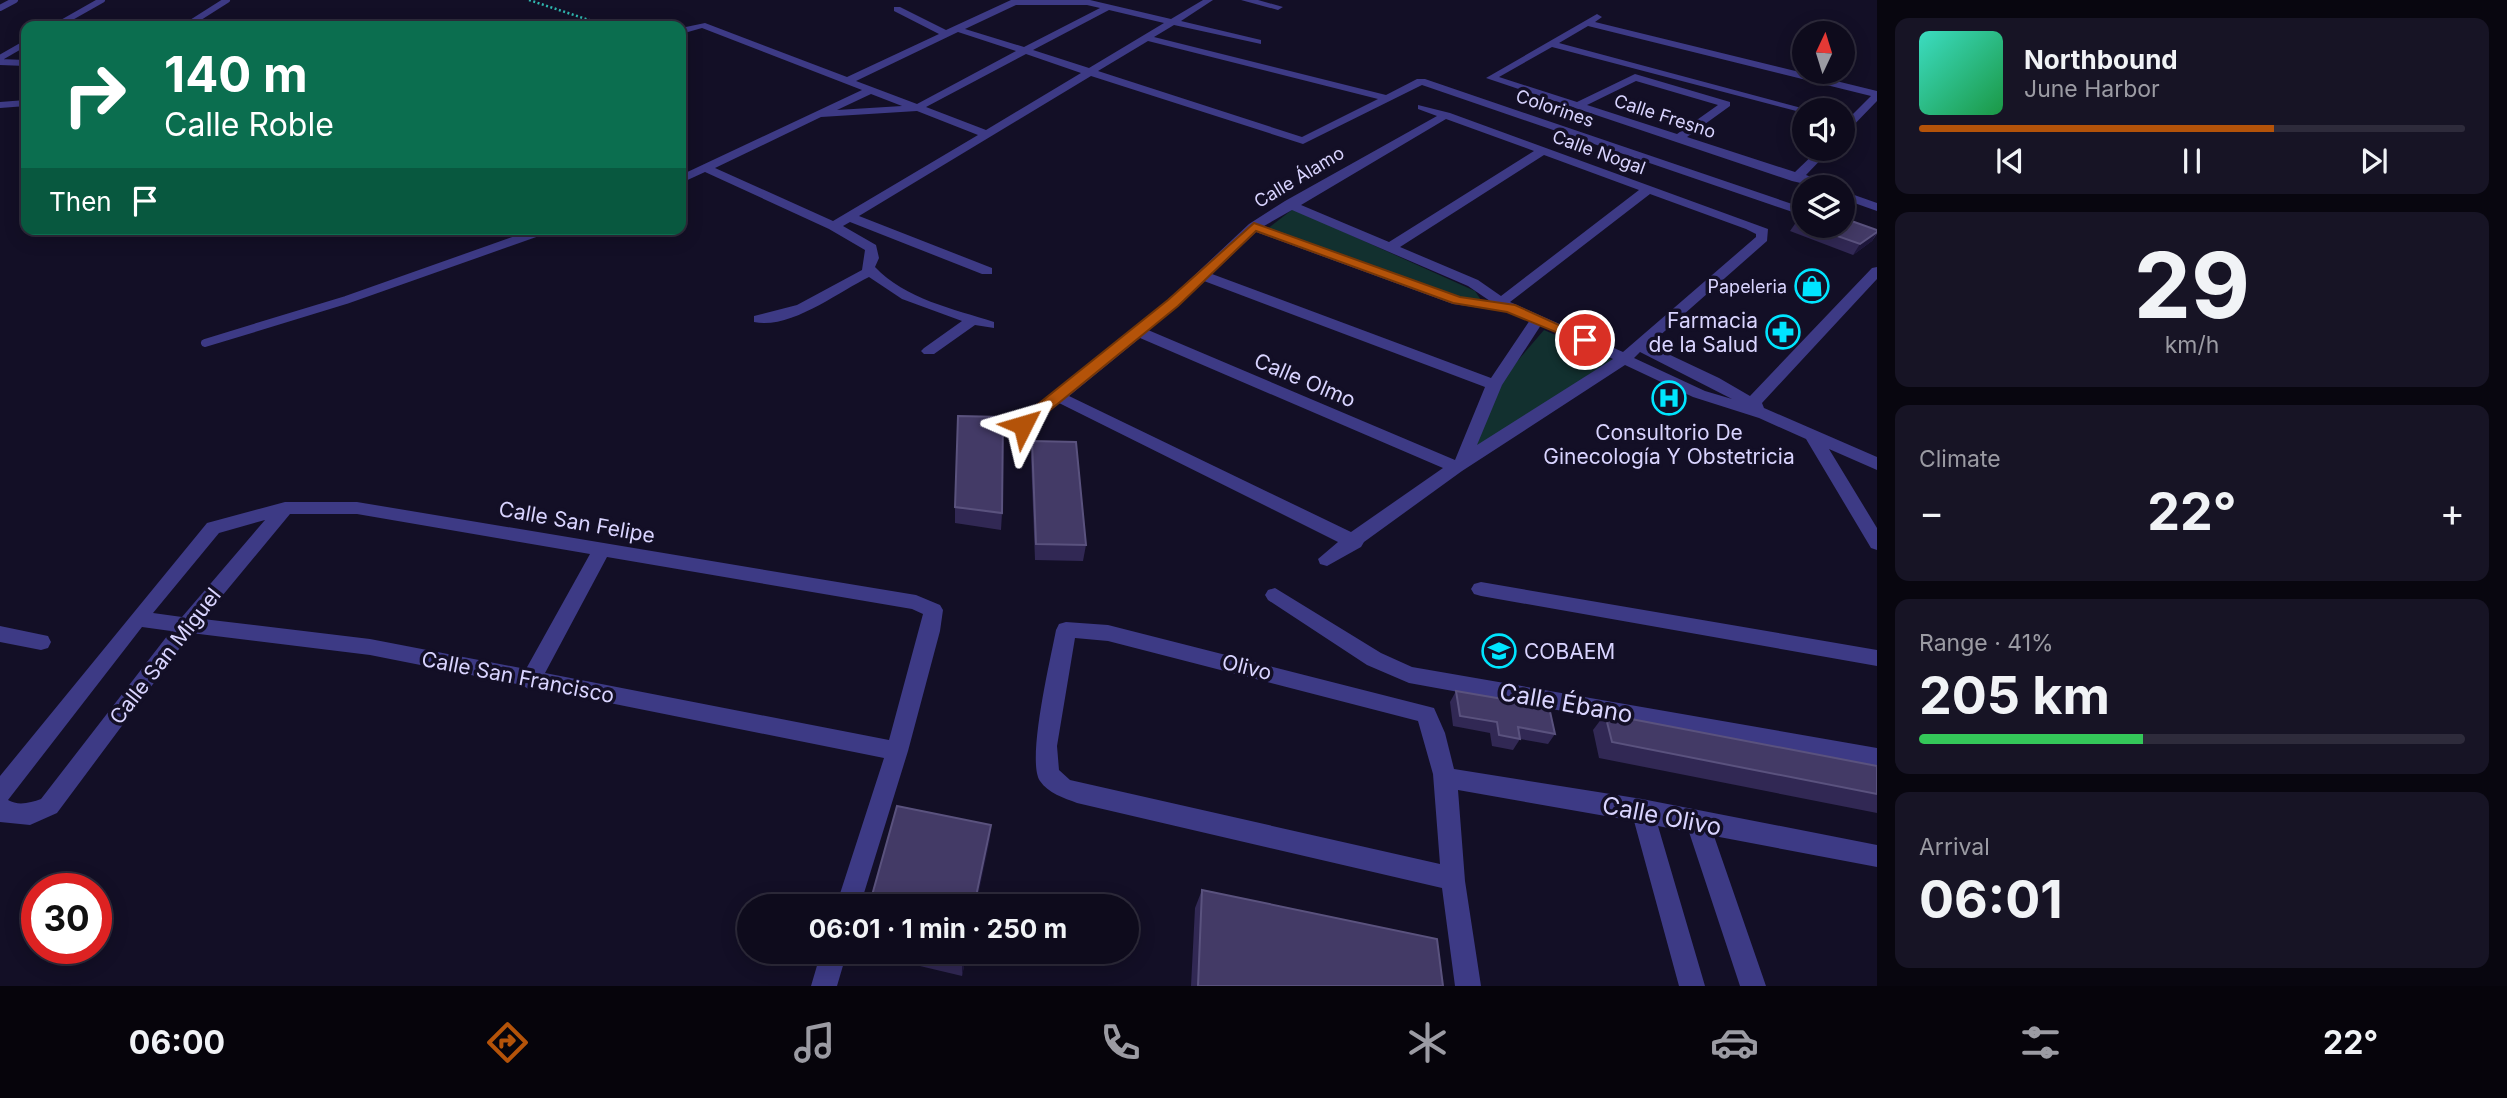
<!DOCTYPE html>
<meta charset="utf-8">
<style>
:root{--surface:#0e0b1c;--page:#171425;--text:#f1f3f6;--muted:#9b9ba3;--line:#2e2b3b;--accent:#b45309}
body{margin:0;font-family:Inter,sans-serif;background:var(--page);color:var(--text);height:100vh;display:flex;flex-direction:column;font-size:26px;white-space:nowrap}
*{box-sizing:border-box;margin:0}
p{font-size:23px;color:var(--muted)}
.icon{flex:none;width:38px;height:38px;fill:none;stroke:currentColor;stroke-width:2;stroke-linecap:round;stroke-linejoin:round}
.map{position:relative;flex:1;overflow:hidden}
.panel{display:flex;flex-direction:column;gap:18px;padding:18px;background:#08060f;width:630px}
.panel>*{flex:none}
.banner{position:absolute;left:21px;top:21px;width:665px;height:214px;border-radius:14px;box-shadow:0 4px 18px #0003,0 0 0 2px var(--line);background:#0b6e4f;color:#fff;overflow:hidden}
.needle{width:46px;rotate:4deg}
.buttons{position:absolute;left:1792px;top:21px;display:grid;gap:14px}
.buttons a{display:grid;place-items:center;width:63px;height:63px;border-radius:50%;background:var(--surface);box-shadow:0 4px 18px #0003,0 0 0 2px var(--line);font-size:35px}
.speed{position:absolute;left:21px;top:873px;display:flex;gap:14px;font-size:35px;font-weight:700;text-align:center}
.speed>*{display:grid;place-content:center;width:91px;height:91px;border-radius:50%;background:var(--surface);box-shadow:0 4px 18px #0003,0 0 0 2px var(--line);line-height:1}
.speed .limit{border:10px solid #d22;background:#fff;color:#111}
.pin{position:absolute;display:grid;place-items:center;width:60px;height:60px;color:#fff;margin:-30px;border:4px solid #fff;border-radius:50%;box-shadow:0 2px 7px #0007}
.me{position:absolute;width:77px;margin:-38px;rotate:50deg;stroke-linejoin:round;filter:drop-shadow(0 0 5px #0008)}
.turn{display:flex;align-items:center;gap:24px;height:147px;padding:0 28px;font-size:32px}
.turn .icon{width:91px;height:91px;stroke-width:2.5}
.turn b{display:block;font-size:49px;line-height:60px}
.then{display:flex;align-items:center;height:66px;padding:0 28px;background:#0003;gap:14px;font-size:26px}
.big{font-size:52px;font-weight:700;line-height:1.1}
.panel .tile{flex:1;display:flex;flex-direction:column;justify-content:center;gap:10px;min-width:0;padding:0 24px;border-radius:14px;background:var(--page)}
.panel .dial{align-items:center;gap:0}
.dial b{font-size:91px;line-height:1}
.song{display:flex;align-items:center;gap:21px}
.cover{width:84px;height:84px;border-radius:10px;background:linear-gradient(135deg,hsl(170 70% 55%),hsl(140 70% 35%))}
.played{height:7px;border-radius:4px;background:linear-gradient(90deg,var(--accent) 65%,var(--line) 65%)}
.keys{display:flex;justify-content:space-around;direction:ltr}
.heat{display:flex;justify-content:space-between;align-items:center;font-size:38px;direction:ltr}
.charge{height:10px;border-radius:5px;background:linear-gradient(90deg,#34c759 41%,var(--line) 0)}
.trip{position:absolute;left:737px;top:894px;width:402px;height:70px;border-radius:35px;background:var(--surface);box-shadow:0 4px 18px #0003,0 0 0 2px var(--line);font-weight:700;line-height:70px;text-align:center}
.tab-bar{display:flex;height:112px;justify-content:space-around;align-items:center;background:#06040b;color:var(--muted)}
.tab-bar .icon{width:49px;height:49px}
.tab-bar .active{color:var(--accent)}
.tab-bar b{font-size:32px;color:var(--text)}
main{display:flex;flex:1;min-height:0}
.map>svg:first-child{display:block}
</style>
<main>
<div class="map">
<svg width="1877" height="986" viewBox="0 0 1877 986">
<rect width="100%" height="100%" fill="#130f26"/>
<path fill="#12302f" d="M1293 209 1475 291 1481 300 1458 297 1267 229Z
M1544 330 1613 360 1472 452 1501 380Z"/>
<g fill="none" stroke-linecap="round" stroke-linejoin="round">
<path stroke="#2fb8b0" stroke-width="2.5" stroke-dasharray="2 2.5" stroke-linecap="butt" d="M529 0 607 26"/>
<path stroke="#3d3a85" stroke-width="6" d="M0 8 15 0
M56 26 102 0
M186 26 227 0
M0 58 26 43
M0 62 26 63
M0 105 26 103"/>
<path stroke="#3d3a85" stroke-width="8" d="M205 343 346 300 547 229"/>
<path fill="#3d3a85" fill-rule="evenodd" d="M1011 0H1090L1171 19 1203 0H1213L1181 21 1261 40V44L1174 25 1154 37 1386 95 1417 79H1425L1804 208V216L1422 85 1303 144 1091 76 859 216 992 268V274H982L850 222 843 226 876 245 879 258 875 267C905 299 954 309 994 322V328L975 325 934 354H924L921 351 924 348 962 321 902 299 869 277C838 292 790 330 754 322V316L797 305 862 270 865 250 829 229 705 172 681 183V175L862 90 702 28 681 34V28L705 23 847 77 939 34 894 11V7H900L946 30ZM1016 5H1087L1100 8 1024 47 965 29ZM1109 10 1164 23 1089 68 1033 50ZM958 32 1016 51 917 104 856 81ZM1148 41 1378 99 1302 137 1098 71ZM1026 54 1081 73 986 130 926 107ZM871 94 902 106 837 110ZM917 111 978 135 833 221 715 168 821 117Z
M1241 0H1258L1283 7 1278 10Z
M1597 14 1602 17 1595 22 1877 91V101L1847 132 1843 133V124L1871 96 1588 26 1559 43 1809 110H1804V113L1552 47 1499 77 1577 102 1635 74 1730 102V106L1687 137 1795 172 1819 149H1831L1806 175 1836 187H1818L1792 181 1486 78ZM1636 81 1718 105 1677 134 1587 105Z
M1418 105 1450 113 1768 229 1767 241 1649 345 1719 378 1750 396 1872 268 1877 267V279L1762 403 1764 408 1877 457V470L1829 449 1877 528V550L1871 548 1806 439 1759 418 1693 397 1625 365 1462 471 1364 542 1361 547 1327 566 1320 564 1318 559 1338 542 1059 403 1029 429H1017L1015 425 1017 421 1168 300 1249 224 1285 201 1437 116 1418 109ZM1446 119 1534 151 1389 242 1301 205ZM1544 155 1639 190 1501 296 1478 280 1400 247ZM1650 194 1746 229 1756 234V237L1623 352 1510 302ZM1292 210 1468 286 1490 301 1460 297 1264 226ZM1256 232 1453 304 1508 312 1530 320 1491 378 1212 274ZM1204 281 1485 387 1455 460 1148 330ZM1541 325 1613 359 1477 445 1502 385ZM1140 338 1443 468 1351 532 1069 396ZM1640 352 1732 399 1705 391 1634 358Z
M1843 191 1877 203V211L1843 199Z
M285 502H357L916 595 940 605 943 610 940 631 908 751 860 906H836L884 758 535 688 530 690 522 685 370 655 191 633 57 813 30 825 0 822V776L207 523ZM290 514H357L590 554 526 669 370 639 203 619ZM265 520 182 617 153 613 219 533ZM607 557 912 609 923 614 889 740 545 673ZM142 627 171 631 41 799C30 803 18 806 8 800Z
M1481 582 1877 650V666L1481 596 1474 594 1471 589 1474 584Z
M1275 588 1381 653 1412 667 1877 748V768L1409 683 1367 665 1268 600 1265 595 1268 590Z
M1066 622 1108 625 1434 708 1445 733 1454 769 1642 799 1877 845V867L1714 836 1766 986H1740L1689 832 1658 826 1705 986H1679L1634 821 1458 790 1465 881 1481 986H1455L1442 888 1077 803C1064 798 1048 793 1040 781 1026 761 1051 657 1056 630L1059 624ZM1075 638 1108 641 1418 721 1433 774 1440 864 1070 780 1059 770 1057 746Z
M0 626 48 636 51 642 48 648 41 650 0 642Z
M821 952H847L837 986H811Z"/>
</g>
<path fill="#312854" d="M1804 215V226H1843L1877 230V234L1872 241 1853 255 1790 231 1797 221Z
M1032 441 1086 545 1083 561 1035 560 1031 457Z
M955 507 1002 513 1001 530 955 523Z
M1456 691 1555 734 1548 744 1520 739 1513 750 1492 746 1490 733 1453 726 1450 702Z
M1605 714 1877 766V813L1599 758 1593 730Z
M1202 890 1443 986H1191L1195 908Z
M861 952H967L962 976Z"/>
<path fill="#1d163a" d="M1877 232 1872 241 1853 255 1860 244Z
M991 825 990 840 976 906H974Z
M964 952H967L962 976V963Z"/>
<path fill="#433a66" stroke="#5a527e" stroke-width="2" d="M1804 215V224L1797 221Z
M1843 218 1877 230V232L1860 244 1809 226H1843Z
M958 416 1003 417 1002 513 955 507Z
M1032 441 1076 442 1086 545 1036 544Z
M1456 691 1549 707 1555 734 1518 727 1520 739 1499 735 1497 722 1460 716Z
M1605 714 1877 766V794L1612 742Z
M897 806 991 825 974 906H869Z
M1202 890 1437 939 1443 986H1198Z
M915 952H964L962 963Z"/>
<path fill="#b45309" stroke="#753606" stroke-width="2" d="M1254 223 1460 297 1515 305 1592 340 1580 342 1507 312 1453 303 1256 231 1178 306 1028 428H1017V421L1168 300Z"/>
<defs>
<symbol id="shop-ring" viewBox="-11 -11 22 22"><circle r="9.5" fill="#130f26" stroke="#00e5ff" stroke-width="1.5"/><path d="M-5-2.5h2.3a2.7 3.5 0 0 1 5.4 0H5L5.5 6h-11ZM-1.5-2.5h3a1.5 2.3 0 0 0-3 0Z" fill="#00e5ff"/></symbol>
<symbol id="pharmacy-ring" viewBox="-11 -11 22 22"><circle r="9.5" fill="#130f26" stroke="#00e5ff" stroke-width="1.5"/><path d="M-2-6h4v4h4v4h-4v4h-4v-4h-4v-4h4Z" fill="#00e5ff"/></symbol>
<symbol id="hospital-ring" viewBox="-11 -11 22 22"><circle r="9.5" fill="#130f26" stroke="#00e5ff" stroke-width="1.5"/><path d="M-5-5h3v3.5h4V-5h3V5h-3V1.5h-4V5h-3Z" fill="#00e5ff"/></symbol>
<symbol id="school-ring" viewBox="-11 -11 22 22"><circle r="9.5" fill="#130f26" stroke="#00e5ff" stroke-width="1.5"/><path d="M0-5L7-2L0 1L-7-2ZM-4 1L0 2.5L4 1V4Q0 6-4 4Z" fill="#00e5ff"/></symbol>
</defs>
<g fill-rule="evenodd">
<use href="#shop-ring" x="1793" y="267" width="38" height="38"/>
<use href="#pharmacy-ring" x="1764" y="313" width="38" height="38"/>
<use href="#hospital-ring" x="1650" y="379" width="38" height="38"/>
<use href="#school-ring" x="1480" y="632" width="38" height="38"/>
</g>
<g text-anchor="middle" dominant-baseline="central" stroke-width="7" stroke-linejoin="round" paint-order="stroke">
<g font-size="18" fill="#d9d4ff" stroke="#130f26">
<text transform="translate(1555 108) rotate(19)">Colorines</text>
<text transform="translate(1665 116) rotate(18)">Calle Fresno</text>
<text transform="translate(1599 152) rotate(20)">Calle Nogal</text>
<text transform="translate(1299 177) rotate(-31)">Calle Álamo</text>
</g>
<g font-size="18" fill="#d9d4ff" stroke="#130f26" text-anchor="end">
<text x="1787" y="286">Papeleria</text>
</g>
<g font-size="21" fill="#d9d4ff" stroke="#130f26" text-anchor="end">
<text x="1758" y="320">Farmacia<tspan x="1758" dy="24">de la Salud</tspan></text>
<text x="1669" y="432" text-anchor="middle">Consultorio De<tspan x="1669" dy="24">Ginecología Y Obstetricia</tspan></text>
<text x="1524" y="651" text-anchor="start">COBAEM</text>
</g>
<g font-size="21" fill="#d9d4ff" stroke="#130f26">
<text transform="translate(1305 380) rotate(23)">Calle Olmo</text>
<text transform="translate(577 522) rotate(10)">Calle San Felipe</text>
<text transform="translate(165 656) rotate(-52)">Calle San Miguel</text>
<text transform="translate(1247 667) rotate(14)">Olivo</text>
<text transform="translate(518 677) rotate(11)">Calle San Francisco</text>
</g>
<g font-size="24" fill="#d9d4ff" stroke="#130f26">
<text transform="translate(1566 703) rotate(10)">Calle Ébano</text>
<text transform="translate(1662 816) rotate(11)">Calle Olivo</text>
</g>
</g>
</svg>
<div class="buttons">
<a><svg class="needle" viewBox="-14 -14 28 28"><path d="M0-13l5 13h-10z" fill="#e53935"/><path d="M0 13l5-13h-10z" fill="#9b9ba3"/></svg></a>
<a><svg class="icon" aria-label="sound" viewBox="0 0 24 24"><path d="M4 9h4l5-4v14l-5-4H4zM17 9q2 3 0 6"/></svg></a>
<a><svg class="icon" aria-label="layers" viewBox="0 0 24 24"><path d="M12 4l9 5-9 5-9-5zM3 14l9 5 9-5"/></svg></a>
</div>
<div class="speed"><div class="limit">30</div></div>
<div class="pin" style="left:1585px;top:340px;background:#d93025"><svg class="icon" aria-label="arrive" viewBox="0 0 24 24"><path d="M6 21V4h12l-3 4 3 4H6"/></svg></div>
<svg class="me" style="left:1023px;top:425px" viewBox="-20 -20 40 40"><path d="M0-17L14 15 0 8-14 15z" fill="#b45309" stroke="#fff" stroke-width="4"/></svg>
<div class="trip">06:01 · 1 min · 250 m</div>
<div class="banner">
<div class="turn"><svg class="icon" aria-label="right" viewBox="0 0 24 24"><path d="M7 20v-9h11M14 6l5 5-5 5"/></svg><div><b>140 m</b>Calle Roble</div></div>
<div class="then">Then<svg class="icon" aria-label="arrive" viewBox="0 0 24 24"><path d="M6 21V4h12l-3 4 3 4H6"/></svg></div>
</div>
</div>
<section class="panel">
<div class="tile">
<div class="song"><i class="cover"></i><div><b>Northbound</b><p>June Harbor</p></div></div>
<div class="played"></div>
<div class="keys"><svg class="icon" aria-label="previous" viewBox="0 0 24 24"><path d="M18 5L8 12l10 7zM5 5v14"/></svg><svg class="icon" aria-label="pause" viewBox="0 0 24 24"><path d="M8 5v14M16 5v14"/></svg><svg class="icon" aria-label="next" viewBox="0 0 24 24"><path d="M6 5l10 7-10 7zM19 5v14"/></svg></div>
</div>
<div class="tile dial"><b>29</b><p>km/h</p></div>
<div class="tile"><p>Climate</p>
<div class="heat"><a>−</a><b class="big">22°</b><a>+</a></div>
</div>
<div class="tile"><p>Range · 41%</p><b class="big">205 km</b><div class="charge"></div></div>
<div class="tile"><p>Arrival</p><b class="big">06:01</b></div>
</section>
</main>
<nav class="tab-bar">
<b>06:00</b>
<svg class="icon active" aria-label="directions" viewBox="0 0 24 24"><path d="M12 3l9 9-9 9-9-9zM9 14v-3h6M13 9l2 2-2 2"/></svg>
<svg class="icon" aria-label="music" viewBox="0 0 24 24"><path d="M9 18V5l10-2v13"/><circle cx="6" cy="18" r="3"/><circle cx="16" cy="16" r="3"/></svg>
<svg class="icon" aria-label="phone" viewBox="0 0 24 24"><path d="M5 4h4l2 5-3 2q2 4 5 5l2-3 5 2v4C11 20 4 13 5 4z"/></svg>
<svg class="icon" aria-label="climate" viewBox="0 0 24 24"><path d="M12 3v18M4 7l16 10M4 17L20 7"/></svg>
<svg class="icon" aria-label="car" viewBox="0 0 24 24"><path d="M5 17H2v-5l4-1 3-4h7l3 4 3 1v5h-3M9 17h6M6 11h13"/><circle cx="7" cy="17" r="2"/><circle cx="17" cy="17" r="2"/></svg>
<svg class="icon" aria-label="filters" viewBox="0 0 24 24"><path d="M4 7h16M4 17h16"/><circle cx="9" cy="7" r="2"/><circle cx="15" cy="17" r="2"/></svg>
<b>22°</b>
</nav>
